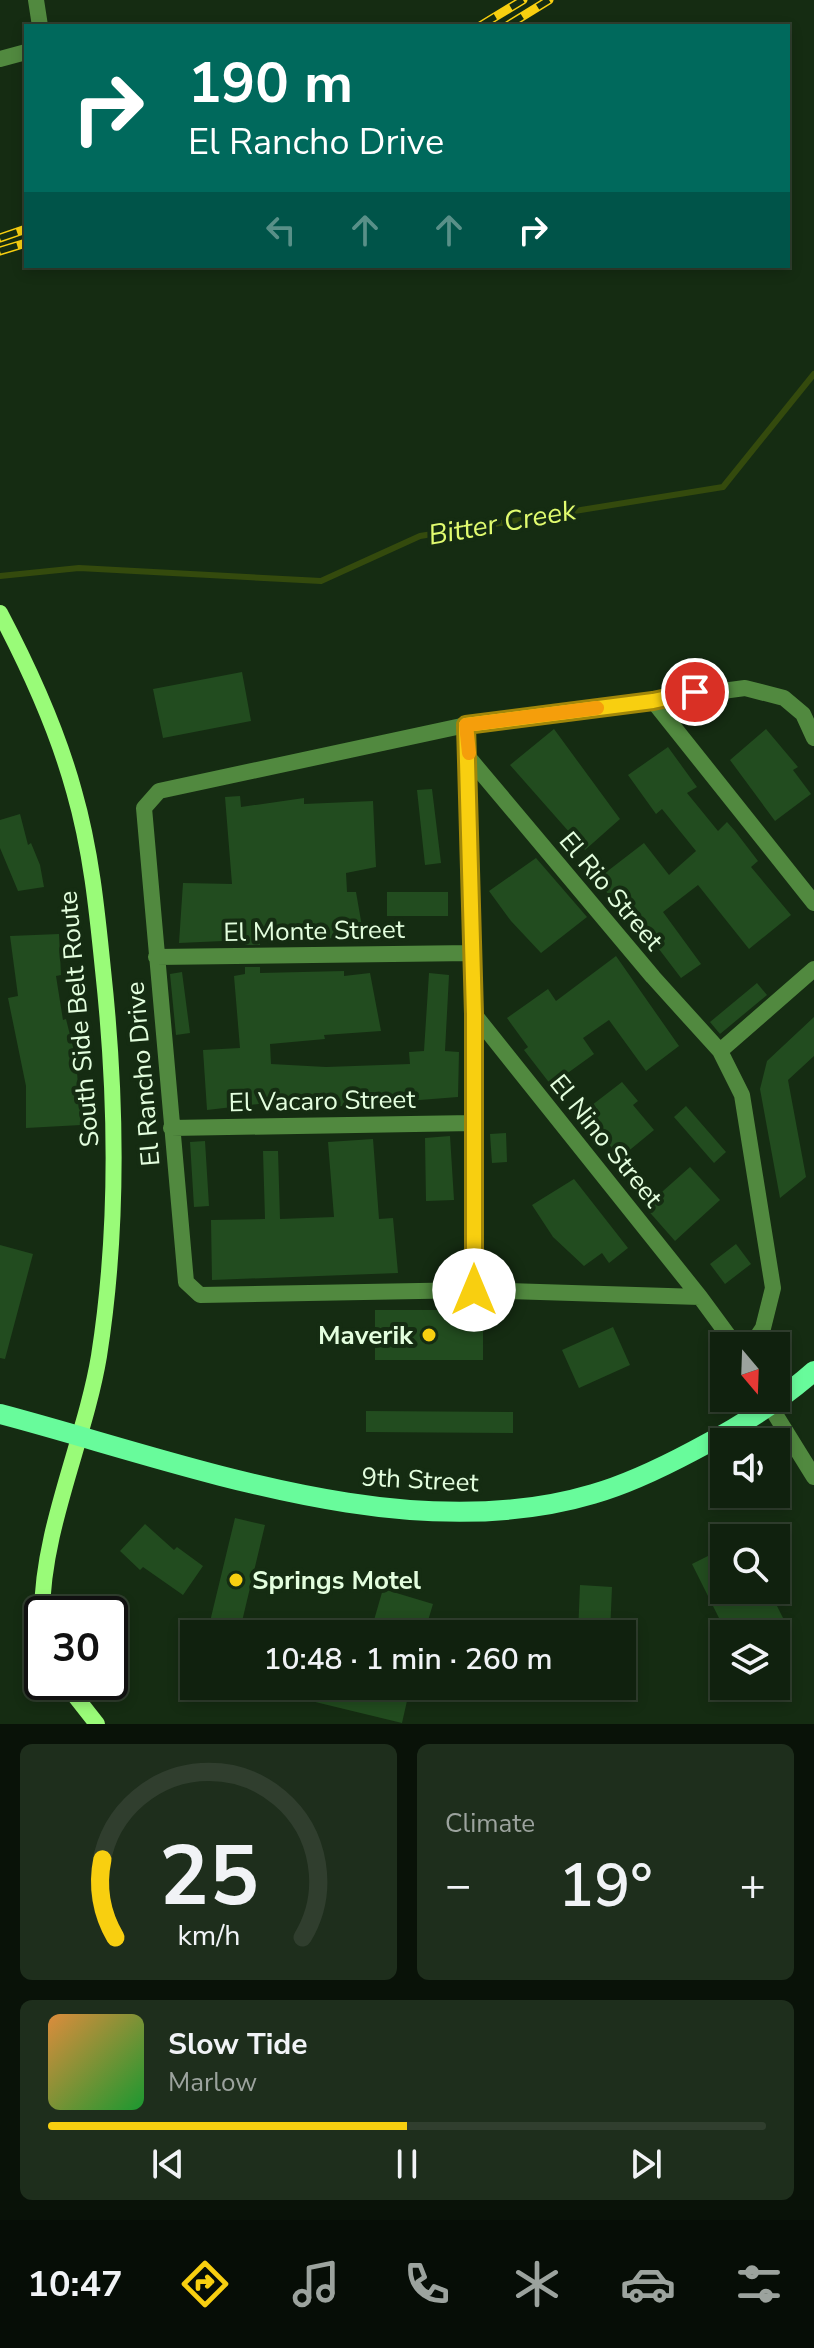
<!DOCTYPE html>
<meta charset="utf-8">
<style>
:root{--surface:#10210e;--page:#1e2e1c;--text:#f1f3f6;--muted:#9ca39e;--line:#303e2e;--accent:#f8cf10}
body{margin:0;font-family:"Nunito Sans",sans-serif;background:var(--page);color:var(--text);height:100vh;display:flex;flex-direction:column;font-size:30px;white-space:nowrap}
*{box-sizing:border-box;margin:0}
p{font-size:26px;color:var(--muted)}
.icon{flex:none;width:44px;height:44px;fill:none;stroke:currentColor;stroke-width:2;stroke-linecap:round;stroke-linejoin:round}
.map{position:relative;height:1724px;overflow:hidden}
.details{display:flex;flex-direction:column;gap:20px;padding:20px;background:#091208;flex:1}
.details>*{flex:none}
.top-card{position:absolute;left:24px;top:24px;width:766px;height:244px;border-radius:0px;box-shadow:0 4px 12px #0003,0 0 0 2px var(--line);background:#00695c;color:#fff;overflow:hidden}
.needle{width:52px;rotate:161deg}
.tools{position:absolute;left:710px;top:1332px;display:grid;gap:16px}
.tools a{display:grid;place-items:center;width:80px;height:80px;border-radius:0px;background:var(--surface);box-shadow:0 4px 12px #0003,0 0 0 2px var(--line);font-size:40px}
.speed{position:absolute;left:24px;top:1596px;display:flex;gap:16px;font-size:40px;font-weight:700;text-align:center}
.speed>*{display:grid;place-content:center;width:104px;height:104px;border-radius:50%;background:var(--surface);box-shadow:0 4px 12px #0003,0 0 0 2px var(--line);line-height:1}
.speed .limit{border:4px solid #111;border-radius:12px;background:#fff;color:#111}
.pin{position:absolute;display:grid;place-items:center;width:68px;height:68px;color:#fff;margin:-34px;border:4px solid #fff;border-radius:50%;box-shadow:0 2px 8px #0007}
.me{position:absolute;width:88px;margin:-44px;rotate:0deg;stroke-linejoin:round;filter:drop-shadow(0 0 6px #0008)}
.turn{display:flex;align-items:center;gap:28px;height:168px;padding:0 32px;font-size:36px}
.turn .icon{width:104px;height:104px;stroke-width:2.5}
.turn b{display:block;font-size:56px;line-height:68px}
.lanes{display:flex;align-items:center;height:76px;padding:0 32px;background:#0003;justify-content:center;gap:40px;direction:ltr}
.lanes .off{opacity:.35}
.big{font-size:60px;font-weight:600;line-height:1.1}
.details .tile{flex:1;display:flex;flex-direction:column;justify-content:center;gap:12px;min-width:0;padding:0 28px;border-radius:12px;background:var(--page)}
.details .dial{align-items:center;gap:0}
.dial svg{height:208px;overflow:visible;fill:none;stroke:var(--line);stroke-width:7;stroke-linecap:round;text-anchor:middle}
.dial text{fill:var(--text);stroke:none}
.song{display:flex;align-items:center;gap:24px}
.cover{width:96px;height:96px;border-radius:12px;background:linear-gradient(135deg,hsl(30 70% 55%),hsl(130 70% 35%))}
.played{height:8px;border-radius:4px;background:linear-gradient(90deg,var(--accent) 50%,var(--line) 50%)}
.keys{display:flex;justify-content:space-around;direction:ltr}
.heat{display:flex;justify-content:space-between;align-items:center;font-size:44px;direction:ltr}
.details .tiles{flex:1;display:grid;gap:20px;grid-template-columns:1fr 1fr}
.tile:last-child{grid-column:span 2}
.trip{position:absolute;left:180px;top:1620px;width:456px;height:80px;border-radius:0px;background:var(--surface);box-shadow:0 4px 12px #0003,0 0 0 2px var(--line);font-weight:600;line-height:80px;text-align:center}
.tab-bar{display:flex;height:128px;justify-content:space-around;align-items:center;background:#060d06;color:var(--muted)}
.tab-bar .icon{width:56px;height:56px}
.tab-bar .active{color:var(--accent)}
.tab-bar b{font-size:36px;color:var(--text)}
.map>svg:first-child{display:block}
</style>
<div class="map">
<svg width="814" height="1724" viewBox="0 0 814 1724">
<rect width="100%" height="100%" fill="#152c12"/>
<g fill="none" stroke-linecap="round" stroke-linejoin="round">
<path stroke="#344a0d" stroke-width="6" d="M0 576 79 568 321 581 420 536 723 487 814 374"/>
</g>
<path fill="#224c1f" d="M242 672 251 721 163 738 153 689Z
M554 729 620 819 585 850 510 765Z
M766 729 798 767 793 770 811 794 775 821 730 760Z
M668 747 697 787 687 793 718 831 727 822 735 831 758 861 751 867 791 915 749 949 698 885 663 912 701 964 681 978 643 928 640 930 596 880 644 843 669 875 696 851 662 809 656 814 628 775Z
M432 789 441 863 425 865 417 790Z
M240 796 241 807 304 798V804L373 801 376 867 346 873 347 892H356L364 938 260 939V945H245V940L179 943 183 883 232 884 225 797Z
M20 814 28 845 31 843 40 865 44 887 18 891 0 848V820Z
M536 858 587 917 541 953 511 921 489 891Z
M387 892H448V916H387Z
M59 934 61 975 56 976 63 1020 66 1019 76 1059 81 1125 26 1128V1086L8 998 18 996 10 936Z
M616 956 679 1046 646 1071 609 1020 583 1038 594 1054 551 1085 524 1050 528 1047 507 1018 548 989 556 1001Z
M245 967H260V973L344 971V976L370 973 381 1031 324 1035 325 1039 270 1044 271 1064 326 1067 410 1064 409 1052 424 1051 429 973 449 975 445 1051 459 1052 458 1097 317 1108 259 1104 207 1110 203 1050 240 1048 234 976 245 974Z
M182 972 190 1033 176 1035 170 974Z
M757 983 767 995 720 1034 710 1022Z
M814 1017V1056L788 1080 806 1177 780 1198 760 1089 767 1061Z
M622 1082 638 1101 633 1105 654 1130 620 1158 583 1112Z
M686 1106 726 1152 714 1163 674 1117Z
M506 1133 507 1162 492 1163 490 1134Z
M450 1136 454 1200 426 1201 425 1138Z
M373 1139 379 1219 393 1218 398 1273 212 1280 211 1220 265 1219 263 1151H278L280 1219 334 1217 328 1142Z
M205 1141 209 1206 194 1207 190 1142Z
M690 1167 720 1200 675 1241 645 1207Z
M574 1179 628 1248 609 1263 602 1253 584 1266 553 1237 532 1205Z
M736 1244 751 1264 725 1284 710 1264Z
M0 1245 33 1254 5 1359 0 1358Z
M375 1310H483V1360H375Z
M613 1327 630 1365 579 1388 562 1350Z
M366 1411 513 1412V1433L366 1432Z
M235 1518 265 1525 239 1634H207Z
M145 1524 174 1550 177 1547 203 1566 183 1595 143 1567 140 1570 120 1551Z
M724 1548V1590H769L791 1634H727L692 1564Z
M580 1585 612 1587 610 1634H578Z
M383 1589 433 1604 424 1634H370Z
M275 1686H384L409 1692 402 1723 274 1692Z"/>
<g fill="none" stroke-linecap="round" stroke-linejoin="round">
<path stroke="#51893f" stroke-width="16" d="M36 0 40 26
M0 59 26 52
M653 701 814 903
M466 725 474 1014V1290
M469 758 653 977 720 1051 742 1095 773 1288 763 1328 751 1346
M156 957 472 953
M474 1014 700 1297
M720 1051 814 969
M171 1128 473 1123
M736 1346 700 1297 474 1290 200 1295 186 1282 144 808 159 791 466 725 745 688 784 698 803 714 814 738
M765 1398 814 1477"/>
<path stroke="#99fb78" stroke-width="16" d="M0 613C30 670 57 729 74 791 91 850 97 910 103 970 117 1099 119 1228 99 1356 85 1440 42 1529 42 1615
M64 1682 97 1724"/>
<path stroke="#68fb9b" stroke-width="20" d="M0 1414C182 1462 405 1550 593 1494 628 1484 661 1468 693 1451 735 1429 778 1403 814 1371"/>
<defs>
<path id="rail" d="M480 26 523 0
M507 26 549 0
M0 238 26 229
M0 251 26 243"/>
</defs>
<use href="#rail" stroke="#f8cf10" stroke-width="9"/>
<use href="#rail" stroke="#152c12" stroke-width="6" stroke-dasharray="18" stroke-linecap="butt"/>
</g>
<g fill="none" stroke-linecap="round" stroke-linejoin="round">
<defs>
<path id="route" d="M474 1290V1014L466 725 653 701 695 692"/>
</defs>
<use href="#route" stroke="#a1870a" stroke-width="20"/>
<use href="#route" stroke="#f8cf10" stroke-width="14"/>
<path stroke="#f59e0b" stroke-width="14" d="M469 753 466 725 597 708"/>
</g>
<g fill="#f8cf10" stroke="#152c12" stroke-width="3">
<circle cx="429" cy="1335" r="8"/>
<circle cx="236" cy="1580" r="8"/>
</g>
<g text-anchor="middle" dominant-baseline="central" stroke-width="8" stroke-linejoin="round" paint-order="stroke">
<g font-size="26" fill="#e3fede" stroke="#152c12">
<text transform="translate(611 891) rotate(50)">El Rio Street</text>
<text transform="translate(314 931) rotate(-1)">El Monte Street</text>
<text transform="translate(79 1019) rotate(-95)">South Side Belt Route</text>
<text transform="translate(143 1074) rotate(-95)">El Rancho Drive</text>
<text transform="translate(322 1101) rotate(-1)">El Vacaro Street</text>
<text transform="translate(606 1141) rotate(51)">El Nino Street</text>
<text transform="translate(420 1480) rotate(3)">9th Street</text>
</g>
<g font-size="26" font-weight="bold" fill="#e3fede" stroke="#152c12" text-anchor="end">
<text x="413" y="1335">Maverik</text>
<text x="252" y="1580" text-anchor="start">Springs Motel</text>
</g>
<g font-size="28" font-style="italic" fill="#e1fb6f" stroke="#152c12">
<text transform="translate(502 523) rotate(-10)">Bitter Creek</text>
</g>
</g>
</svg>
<div class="tools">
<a><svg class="needle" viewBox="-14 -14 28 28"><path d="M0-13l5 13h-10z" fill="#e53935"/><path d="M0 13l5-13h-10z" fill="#9ca39e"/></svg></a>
<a><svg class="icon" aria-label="sound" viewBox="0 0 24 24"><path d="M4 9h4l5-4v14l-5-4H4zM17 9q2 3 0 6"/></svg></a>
<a><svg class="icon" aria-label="search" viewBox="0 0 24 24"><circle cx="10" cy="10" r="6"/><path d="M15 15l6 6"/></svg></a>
<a><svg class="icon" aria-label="layers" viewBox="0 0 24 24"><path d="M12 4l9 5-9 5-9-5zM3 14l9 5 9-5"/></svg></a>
</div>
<div class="speed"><div class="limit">30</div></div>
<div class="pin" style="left:695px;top:692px;background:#d93025"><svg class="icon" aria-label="arrive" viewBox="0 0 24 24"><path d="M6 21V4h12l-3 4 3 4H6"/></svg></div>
<svg class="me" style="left:474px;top:1290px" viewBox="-20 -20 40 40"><circle r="19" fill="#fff"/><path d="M0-13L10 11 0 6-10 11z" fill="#f8cf10"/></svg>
<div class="trip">10:48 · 1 min · 260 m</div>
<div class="top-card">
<div class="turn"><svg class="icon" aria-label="right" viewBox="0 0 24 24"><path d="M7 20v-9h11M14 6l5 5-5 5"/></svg><div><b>190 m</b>El Rancho Drive</div></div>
<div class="lanes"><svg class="icon off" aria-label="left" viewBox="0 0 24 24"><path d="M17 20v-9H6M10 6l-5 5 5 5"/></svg><svg class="icon off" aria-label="ahead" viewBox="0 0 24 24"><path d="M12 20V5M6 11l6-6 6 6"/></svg><svg class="icon off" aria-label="ahead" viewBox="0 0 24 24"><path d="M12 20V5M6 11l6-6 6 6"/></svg><svg class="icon" aria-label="right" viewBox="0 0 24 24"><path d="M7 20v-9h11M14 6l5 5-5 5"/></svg></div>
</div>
</div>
<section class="details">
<div class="tiles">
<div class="tile dial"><svg viewBox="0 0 100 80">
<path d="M14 69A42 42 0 1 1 86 69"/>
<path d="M14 69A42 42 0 0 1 9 39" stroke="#f8cf10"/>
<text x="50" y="56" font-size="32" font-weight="700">25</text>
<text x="50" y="72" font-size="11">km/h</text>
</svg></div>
<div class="tile"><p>Climate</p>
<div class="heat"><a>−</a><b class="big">19°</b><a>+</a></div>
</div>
<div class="tile">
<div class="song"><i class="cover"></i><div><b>Slow Tide</b><p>Marlow</p></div></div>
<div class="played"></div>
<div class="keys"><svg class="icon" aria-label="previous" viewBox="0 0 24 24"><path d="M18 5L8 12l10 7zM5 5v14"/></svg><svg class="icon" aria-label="pause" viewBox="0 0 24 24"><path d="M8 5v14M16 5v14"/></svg><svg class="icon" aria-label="next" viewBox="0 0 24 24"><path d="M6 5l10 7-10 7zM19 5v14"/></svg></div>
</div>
</div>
</section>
<nav class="tab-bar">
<b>10:47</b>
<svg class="icon active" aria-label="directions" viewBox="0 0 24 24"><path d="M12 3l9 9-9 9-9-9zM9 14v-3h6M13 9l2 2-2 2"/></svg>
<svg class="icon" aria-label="music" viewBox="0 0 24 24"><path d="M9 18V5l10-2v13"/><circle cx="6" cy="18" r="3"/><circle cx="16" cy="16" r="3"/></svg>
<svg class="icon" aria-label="phone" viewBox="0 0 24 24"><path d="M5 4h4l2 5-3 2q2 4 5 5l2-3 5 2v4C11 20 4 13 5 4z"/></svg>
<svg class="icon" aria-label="climate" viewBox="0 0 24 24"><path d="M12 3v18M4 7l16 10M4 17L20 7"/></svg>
<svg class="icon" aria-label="car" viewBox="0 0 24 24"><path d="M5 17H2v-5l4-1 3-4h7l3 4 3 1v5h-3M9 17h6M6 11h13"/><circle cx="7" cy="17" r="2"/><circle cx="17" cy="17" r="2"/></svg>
<svg class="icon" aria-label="filters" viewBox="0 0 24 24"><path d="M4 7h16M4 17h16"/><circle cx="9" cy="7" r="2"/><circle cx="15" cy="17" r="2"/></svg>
</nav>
